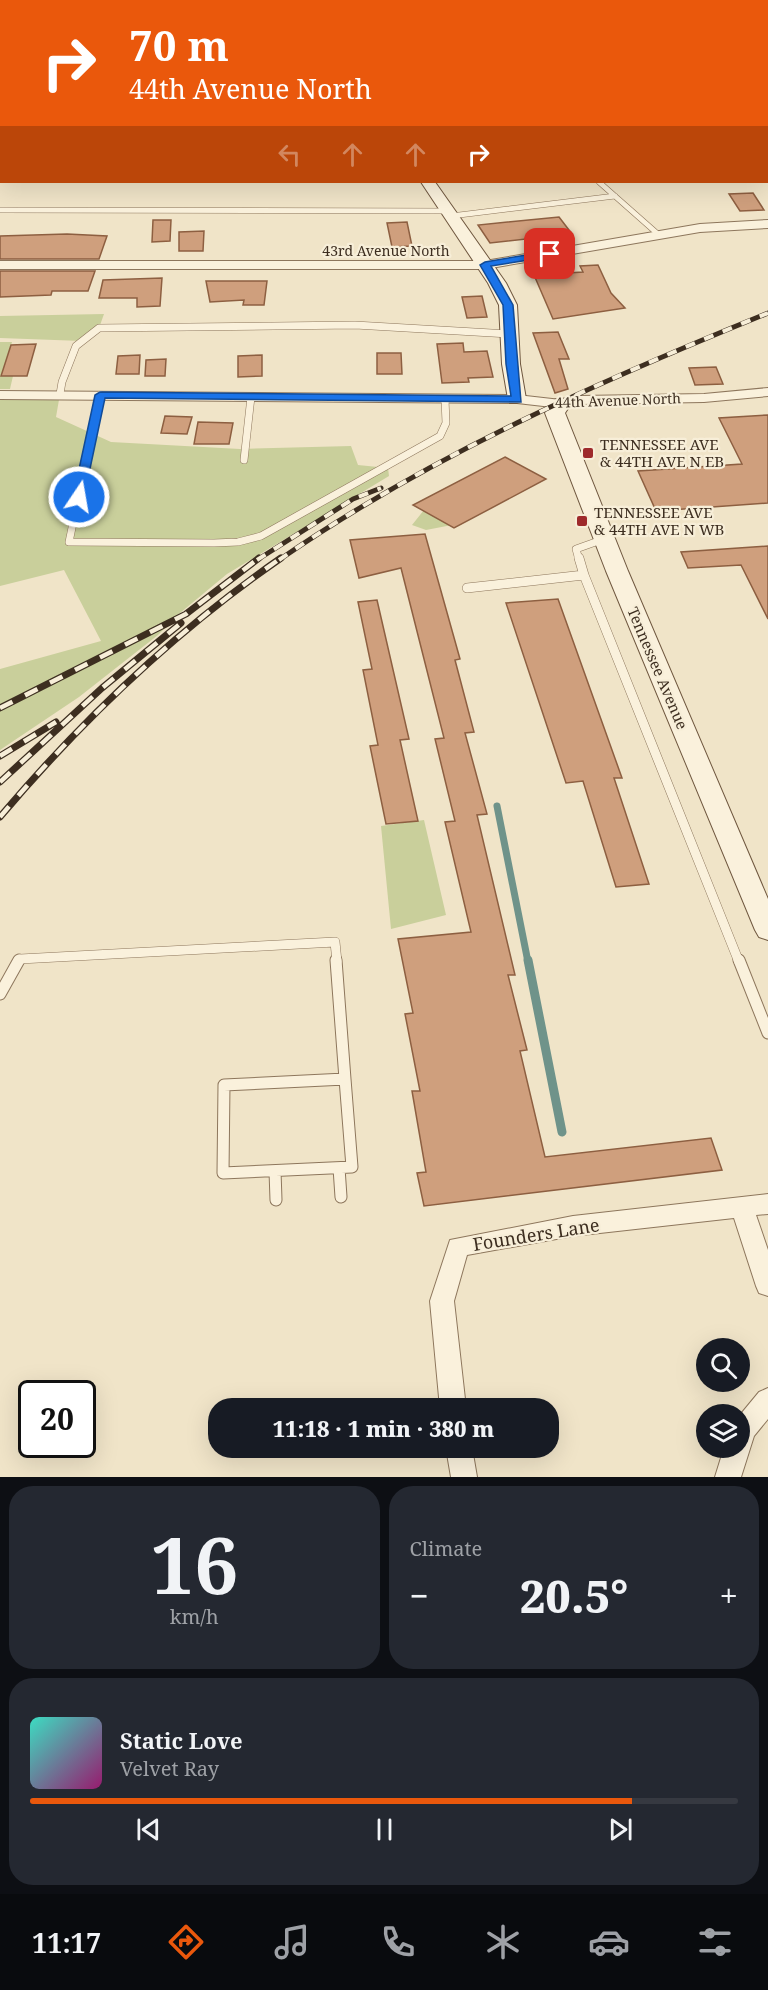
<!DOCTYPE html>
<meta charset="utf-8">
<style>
:root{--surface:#171b24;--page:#242831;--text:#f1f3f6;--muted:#9ea1a6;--line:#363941;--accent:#ea580c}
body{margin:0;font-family:"Noto Serif",serif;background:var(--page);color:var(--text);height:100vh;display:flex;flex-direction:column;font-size:22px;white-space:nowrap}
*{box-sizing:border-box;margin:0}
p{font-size:20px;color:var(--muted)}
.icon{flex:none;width:33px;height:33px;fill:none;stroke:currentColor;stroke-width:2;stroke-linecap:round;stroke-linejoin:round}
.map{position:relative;height:1477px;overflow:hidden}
.panel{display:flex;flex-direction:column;gap:9px;padding:9px;background:#0d0f14;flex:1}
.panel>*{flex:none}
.banner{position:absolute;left:0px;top:0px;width:768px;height:183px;box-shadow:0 6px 24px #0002;background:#ea580c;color:#fff;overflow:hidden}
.fabs{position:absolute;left:696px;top:1338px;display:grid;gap:12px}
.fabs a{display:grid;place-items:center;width:54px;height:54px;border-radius:50%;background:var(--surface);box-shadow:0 6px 24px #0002;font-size:30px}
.speed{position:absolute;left:18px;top:1380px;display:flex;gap:12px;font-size:30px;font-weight:700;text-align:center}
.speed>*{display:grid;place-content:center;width:78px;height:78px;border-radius:50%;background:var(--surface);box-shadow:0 6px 24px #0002;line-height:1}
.speed .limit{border:3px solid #111;border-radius:9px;background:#fff;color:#111}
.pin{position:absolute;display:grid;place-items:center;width:51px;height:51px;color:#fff;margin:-26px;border-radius:12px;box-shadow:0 3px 9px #0006}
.me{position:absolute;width:66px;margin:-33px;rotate:12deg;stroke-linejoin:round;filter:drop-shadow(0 0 4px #0008)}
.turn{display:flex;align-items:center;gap:21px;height:126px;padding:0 30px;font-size:27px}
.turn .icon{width:78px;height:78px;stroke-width:2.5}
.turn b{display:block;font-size:42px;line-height:51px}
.lanes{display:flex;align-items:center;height:57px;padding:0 30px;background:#0003;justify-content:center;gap:30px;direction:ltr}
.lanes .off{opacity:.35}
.big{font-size:45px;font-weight:800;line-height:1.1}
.panel .widget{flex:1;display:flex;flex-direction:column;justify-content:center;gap:9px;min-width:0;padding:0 21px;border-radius:24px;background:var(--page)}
.panel .dial{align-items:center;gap:0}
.dial b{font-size:78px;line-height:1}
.song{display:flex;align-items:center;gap:18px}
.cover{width:72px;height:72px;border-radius:9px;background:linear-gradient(135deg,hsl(170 70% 55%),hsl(320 70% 35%))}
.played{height:6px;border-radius:3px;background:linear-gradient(90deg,var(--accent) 85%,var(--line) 85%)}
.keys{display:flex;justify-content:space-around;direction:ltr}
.heat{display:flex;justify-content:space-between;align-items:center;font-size:33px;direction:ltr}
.panel .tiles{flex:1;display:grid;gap:9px;grid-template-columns:1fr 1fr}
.widget:last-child{grid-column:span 2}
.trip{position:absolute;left:208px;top:1398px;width:351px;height:60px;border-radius:24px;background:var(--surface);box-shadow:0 6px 24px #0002;font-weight:800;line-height:60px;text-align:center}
.tab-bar{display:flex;height:96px;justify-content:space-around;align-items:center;background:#090b0e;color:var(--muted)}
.tab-bar .icon{width:42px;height:42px}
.tab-bar .selected{color:var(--accent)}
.tab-bar b{font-size:27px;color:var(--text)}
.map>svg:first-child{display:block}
</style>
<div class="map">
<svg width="768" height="1477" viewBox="0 0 768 1477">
<rect width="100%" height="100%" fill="#f0e4c8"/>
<path fill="#c9cf9b" d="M104 314 99 328 82 341 0 338V316Z
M0 342H12L2 375 13 376 10 389H0Z
M60 394 56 417 111 442 240 449 351 446 358 465 388 468 389 476 227 574 180 613 158 635 79 697 0 750V669L101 641 64 570 0 586V395Z
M424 510 452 525 426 530 412 525Z
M424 820 446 915 391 929 381 826Z"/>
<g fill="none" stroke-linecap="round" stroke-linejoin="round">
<path stroke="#6f938a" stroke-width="7" d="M497 806 528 962"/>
<path stroke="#6f938a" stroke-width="9" d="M528 960 562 1132"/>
</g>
<path fill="#cf9f7d" stroke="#8d5f41" stroke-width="1.5" d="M753 193 764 210 740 211 729 194Z
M559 217 572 234 490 243 478 225Z
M153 220H171L170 241 152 242Z
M407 222 412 246 392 247 387 223Z
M204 231 203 251H179V232Z
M67 234 107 236 99 259H0V236Z
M598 265 611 293 625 308 553 319 534 275 583 272 580 266Z
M0 271H95L88 291H52L51 295 0 297Z
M162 278 160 306 137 307V298H99L103 280Z
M206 281H267L264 305H243L244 300 210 302Z
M482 296 487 317 467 318 462 297Z
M558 332 569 359H559L568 389 555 393 533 333Z
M463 343 464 352 487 351 493 377 468 378 469 382 442 383 437 344Z
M36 344 27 376H1L11 345Z
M377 353H401L402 374H377Z
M140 355 139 374H116L118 356Z
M262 355V376L238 377V356Z
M166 359 165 376H145L146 360Z
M716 367 723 384 695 385 689 368Z
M768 415V503L656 511 638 471 742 464 719 418Z
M165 416 192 417 187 434 161 433Z
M198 422 233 423 229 444H194Z
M505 457 546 479 454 528 413 505Z
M425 534 460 659 455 660 474 732 465 733 487 814 477 815 515 975H508L527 1050 520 1051 545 1157 711 1138 722 1170 424 1206 417 1173 426 1172 412 1091H420L405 1014 413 1013 398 939 471 932 445 822 455 821 435 739 444 738 401 568 359 578 350 540Z
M768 546V619L741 565 688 568 681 552Z
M558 599 622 778H614L649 884 616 887 583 781 566 783 506 603Z
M377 600 409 739 400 740 418 821 386 824 370 746 378 745 363 670 372 669 358 602Z"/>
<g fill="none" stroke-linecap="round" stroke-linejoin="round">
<defs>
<path id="lane-far3" d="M599 182 659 235
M0 210 448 211
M451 216 615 196"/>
<path id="lane-far2" d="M60 394 62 382 76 346 99 328 355 325 509 334
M100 395 69 542 214 543 238 542 261 536 440 436 446 423 445 399
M244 460 251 397
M579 560 576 549 604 539"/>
<path id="lane-far1" d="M579 558 584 575
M467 588 584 575 739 962
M18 962 20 959 335 942 337 962"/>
<path id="lane" d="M336 960 345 1079
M739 960 768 1033
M0 994 19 960
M345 1079 352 1167 223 1173 224 1085Z
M339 1168 341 1197
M275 1171 276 1200"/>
<path id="street" d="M268 0H282L266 2Z
M738 0H751L736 2Z
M0 24H2V30H0Z
M766 121H768V127H766Z
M0 154H2V160H0Z
M768 220V228L700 232 485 269H0V261H485L700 224Z
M768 388V396L704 402 580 404 561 408 517 403 0 399V391L517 395 561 400 580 396 704 394Z
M768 1194V1214L756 1215 768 1250V1296L759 1293 756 1286 734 1218 573 1236 467 1255 454 1301 466 1408H440L430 1301 450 1240 573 1216Z
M768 1388V1419L754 1436 741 1477H715L724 1448H740V1415L759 1392Z
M446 1448H472L477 1477H451Z"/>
<path id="secondary" d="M565 0H583L564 2Z
M0 144H2V154H0Z
M421 182H435L506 283 517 305 520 364 526 399 524 403H510L508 399 502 364 499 305 488 283Z
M561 398 568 400 571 404 565 413 628 571 768 899V940L759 937 755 930 606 571 545 413 554 400Z"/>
</defs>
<use href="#lane-far3" stroke="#8d765c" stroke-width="6"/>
<use href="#lane-far2" stroke="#8d765c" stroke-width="8"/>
<use href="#lane-far1" stroke="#8d765c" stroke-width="10"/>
<use href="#lane" stroke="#8d765c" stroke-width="13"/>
<use href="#street" stroke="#8d765c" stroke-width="2"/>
<use href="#secondary" stroke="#6f573f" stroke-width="2"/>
<use href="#lane-far3" stroke="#faf1dc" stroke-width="5"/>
<use href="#lane-far2" stroke="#faf1dc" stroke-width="7"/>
<use href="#lane-far1" stroke="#faf1dc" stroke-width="9"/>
<use href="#lane" stroke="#faf1dc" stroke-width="11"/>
<use href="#street" fill="#faf1dc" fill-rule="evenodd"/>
<use href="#secondary" fill="#faf1dc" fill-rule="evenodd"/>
<defs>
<path id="rail-far1" d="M257 560 353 499 381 488
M279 560C431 455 598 382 768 313"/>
<path id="rail" d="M0 708 186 614 259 558
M0 756 56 722
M0 782 102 688 181 623
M0 817C82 720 177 630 281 558"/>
</defs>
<use href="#rail-far1" stroke="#3d2e20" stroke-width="5"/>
<use href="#rail" stroke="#3d2e20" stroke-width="7"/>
<use href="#rail-far1" stroke="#f7eed8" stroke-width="4" stroke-dasharray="10" stroke-linecap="butt"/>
<use href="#rail" stroke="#f7eed8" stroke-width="4.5" stroke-dasharray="14" stroke-linecap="butt"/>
</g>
<path fill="#1a73e8" stroke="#114b97" stroke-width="1.5" d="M550 251 555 254 554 256 491 266 513 305 521 402 105 398 84 497 79 500 73 497 95 395 100 392 511 396 506 364 503 305 480 265 485 262Z"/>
<g fill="#9e2a2b" stroke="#f7eed8" stroke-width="2">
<rect x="582" y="447" width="12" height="12" rx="3"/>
<rect x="576" y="515" width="12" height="12" rx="3"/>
</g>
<g text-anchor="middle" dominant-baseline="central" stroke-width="4.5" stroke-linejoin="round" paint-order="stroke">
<g font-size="14" fill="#3d2e20" stroke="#f7eed8">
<text x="386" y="250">43rd Avenue North</text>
<text transform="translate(618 400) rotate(-2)">44th Avenue North</text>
</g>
<g font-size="15" fill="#3d2e20" stroke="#f7eed8" text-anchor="start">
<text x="600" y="444">TENNESSEE AVE<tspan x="600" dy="17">&amp; 44TH AVE N EB</tspan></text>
<text x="594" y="512">TENNESSEE AVE<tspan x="594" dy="17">&amp; 44TH AVE N WB</tspan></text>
</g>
<g font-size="15" fill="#3d2e20" stroke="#f7eed8">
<text transform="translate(658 668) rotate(67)">Tennessee Avenue</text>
</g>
<g font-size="18" fill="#3d2e20" stroke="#f7eed8">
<text transform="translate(536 1234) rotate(-9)">Founders Lane</text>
</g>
</g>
</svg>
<div class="fabs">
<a><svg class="icon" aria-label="search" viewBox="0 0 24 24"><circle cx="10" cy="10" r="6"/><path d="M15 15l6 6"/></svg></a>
<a><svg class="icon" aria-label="layers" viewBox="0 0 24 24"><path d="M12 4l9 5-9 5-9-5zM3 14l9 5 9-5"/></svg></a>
</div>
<div class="speed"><div class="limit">20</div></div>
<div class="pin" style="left:550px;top:254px;background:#d93025"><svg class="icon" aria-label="arrive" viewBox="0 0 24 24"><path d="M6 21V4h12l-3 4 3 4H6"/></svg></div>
<svg class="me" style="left:79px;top:497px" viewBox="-20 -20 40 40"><circle r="17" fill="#1a73e8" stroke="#fff" stroke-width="3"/><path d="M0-11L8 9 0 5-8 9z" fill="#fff"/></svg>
<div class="trip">11:18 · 1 min · 380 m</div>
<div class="banner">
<div class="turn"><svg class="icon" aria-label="right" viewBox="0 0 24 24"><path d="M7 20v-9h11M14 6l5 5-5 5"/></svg><div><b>70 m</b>44th Avenue North</div></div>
<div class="lanes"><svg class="icon off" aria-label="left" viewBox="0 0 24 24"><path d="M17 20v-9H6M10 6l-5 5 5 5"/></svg><svg class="icon off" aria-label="ahead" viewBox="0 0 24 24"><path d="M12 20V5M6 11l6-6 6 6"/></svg><svg class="icon off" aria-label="ahead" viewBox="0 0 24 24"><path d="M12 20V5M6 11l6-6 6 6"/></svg><svg class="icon" aria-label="right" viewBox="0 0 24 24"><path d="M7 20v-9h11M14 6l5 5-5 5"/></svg></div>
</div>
</div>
<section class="panel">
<div class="tiles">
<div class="widget dial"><b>16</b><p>km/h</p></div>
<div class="widget"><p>Climate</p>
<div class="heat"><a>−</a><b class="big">20.5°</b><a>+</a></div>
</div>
<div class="widget">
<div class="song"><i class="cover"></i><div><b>Static Love</b><p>Velvet Ray</p></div></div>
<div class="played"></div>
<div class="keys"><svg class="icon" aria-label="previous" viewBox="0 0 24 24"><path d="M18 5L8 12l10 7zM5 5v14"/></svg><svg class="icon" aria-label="pause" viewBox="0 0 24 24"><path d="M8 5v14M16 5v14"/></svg><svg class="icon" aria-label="next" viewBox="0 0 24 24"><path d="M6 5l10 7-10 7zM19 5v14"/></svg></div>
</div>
</div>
</section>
<nav class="tab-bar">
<b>11:17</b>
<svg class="icon selected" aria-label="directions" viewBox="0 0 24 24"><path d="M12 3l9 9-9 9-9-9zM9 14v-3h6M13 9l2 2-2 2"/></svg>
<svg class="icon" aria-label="music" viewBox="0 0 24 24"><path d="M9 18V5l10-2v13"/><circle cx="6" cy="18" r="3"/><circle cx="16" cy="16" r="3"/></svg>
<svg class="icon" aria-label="phone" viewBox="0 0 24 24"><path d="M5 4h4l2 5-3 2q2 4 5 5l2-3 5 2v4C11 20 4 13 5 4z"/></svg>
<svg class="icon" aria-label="climate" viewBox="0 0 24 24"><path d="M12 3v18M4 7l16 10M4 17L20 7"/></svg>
<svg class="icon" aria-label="car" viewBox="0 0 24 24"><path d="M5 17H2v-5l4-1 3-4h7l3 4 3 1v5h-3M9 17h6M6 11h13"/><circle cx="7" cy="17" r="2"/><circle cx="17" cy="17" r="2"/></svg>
<svg class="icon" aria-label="filters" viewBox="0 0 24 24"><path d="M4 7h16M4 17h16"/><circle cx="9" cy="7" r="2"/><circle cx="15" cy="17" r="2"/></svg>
</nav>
